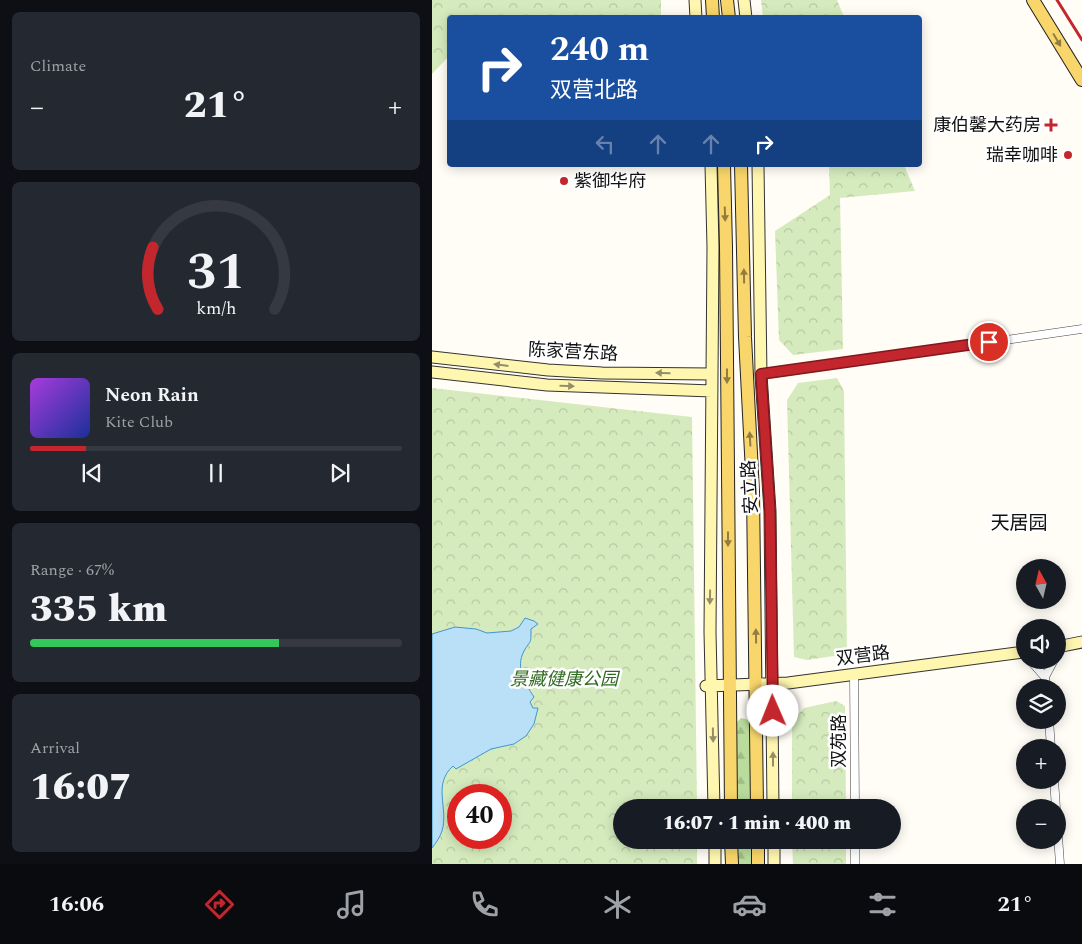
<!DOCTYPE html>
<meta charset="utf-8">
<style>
:root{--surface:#171b24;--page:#242831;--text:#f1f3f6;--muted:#9ea1a6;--line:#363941;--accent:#c4262e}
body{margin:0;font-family:Spectral,"Noto Sans SC",serif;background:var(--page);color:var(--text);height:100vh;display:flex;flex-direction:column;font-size:19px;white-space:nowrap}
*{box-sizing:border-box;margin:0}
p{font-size:16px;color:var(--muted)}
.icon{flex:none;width:28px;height:28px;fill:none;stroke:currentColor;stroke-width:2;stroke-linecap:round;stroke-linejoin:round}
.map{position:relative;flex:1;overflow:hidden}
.side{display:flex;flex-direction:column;gap:12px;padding:12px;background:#0d0f14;width:432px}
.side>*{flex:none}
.hud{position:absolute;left:15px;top:15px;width:475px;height:152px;border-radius:5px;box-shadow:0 2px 12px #0003;background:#1a4fa0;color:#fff;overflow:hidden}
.needle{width:32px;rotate:352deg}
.fabs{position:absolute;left:584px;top:559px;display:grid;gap:10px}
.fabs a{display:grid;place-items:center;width:50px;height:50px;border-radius:50%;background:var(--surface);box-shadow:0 2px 12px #0003;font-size:25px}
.speed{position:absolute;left:15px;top:784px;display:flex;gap:10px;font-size:25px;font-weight:700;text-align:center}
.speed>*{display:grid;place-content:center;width:65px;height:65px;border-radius:50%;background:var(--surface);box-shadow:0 2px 12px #0003;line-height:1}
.speed .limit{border:8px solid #d22;background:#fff;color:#111}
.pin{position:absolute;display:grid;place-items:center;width:42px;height:42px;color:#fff;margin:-21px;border:2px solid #fff;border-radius:50%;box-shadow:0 1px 5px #0007}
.me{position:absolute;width:55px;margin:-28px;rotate:359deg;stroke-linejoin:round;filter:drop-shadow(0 0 4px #0008)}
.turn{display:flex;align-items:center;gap:18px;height:105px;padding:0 20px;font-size:22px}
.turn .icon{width:65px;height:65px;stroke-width:2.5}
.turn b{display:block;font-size:35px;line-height:42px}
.lanes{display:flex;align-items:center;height:48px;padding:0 20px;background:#0003;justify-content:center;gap:25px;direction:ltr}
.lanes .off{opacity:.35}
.big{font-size:38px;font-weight:800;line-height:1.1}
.side .tile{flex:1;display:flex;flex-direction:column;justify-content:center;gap:8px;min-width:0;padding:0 18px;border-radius:8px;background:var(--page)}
.side .dial{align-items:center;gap:0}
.dial svg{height:130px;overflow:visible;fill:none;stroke:var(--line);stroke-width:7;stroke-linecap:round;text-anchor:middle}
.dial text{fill:var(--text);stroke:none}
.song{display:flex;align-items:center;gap:15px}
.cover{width:60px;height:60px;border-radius:8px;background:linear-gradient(135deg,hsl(280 70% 55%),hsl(230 70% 35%))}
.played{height:5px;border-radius:2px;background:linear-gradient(90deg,var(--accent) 15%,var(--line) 15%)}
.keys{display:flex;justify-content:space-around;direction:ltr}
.heat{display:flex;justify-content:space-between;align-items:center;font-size:28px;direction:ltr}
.charge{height:8px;border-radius:4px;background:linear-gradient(90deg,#34c759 67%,var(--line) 0)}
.trip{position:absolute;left:181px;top:799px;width:288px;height:50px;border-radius:25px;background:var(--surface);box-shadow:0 2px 12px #0003;font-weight:800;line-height:50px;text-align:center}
.tab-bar{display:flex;height:80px;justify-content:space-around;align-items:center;background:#090b0e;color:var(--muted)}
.tab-bar .icon{width:35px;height:35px}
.tab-bar .current{color:var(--accent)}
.tab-bar b{font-size:22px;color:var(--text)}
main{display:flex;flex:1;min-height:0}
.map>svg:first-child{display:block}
</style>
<main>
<section class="side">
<div class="tile"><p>Climate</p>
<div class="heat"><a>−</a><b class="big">21°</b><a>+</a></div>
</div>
<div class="tile dial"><svg viewBox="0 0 100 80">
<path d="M14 69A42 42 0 1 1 86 69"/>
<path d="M14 69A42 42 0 0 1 11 31" stroke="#c4262e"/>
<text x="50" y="56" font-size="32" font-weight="700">31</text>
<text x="50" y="72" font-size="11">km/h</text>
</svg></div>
<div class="tile">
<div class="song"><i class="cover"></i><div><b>Neon Rain</b><p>Kite Club</p></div></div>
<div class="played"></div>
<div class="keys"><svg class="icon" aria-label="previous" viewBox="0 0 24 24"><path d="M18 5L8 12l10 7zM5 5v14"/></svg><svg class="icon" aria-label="pause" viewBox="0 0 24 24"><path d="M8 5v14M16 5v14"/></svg><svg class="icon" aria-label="next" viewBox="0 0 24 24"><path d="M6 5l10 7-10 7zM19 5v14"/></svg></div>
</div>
<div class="tile"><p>Range · 67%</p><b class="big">335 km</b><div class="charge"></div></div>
<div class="tile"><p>Arrival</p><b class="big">16:07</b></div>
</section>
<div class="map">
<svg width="650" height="864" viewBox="0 0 650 864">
<defs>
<pattern id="forest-firs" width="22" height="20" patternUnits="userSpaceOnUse" patternTransform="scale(1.25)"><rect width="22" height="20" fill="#b9dc9c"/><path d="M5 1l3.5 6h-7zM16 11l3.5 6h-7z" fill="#9ebc85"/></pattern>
<pattern id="park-crowns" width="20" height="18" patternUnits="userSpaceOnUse" patternTransform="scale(1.25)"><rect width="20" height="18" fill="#d5ebbd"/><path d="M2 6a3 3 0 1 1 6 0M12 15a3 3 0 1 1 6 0" fill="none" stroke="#b6c8a1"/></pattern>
</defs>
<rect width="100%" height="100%" fill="#fffdf5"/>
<path fill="url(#forest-firs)" d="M309 718 314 719 318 722 320 807H305L304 723Z
M305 840H320V864H305Z"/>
<path fill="url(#park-crowns)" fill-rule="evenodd" d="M0 0H229V17L18 18 17 56 0 74Z
M329 0H405L412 17H331Z
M397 165H472L483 191 408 198 411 349 361 355 347 340 343 231 398 195Z
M405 378 412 391 415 654 375 660 362 657 355 400 366 383Z
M0 388 260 417 265 807 190 808V840H265V864H0ZM26 795H69V838H26Z
M404 701 413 706 414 807H360V721L372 708Z
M360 840H414V864H361Z"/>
<path fill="#b9e0f7" stroke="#3f96cf" d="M93 618 102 621 106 624 99 629C99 645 99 639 92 651 83 668 93 683 102 697L98 702 101 708H106L102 724 94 736 82 744 59 749 24 769 21 766C0 785 17 808 10 831 8 837 4 843 0 848V634L23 627 44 629 55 633 79 631 87 627Z"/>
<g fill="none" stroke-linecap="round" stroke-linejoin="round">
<defs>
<path id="street" d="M329 375 650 329
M598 660 613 677
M422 675 423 808
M614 688 613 677 622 660
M617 720 619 748
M622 780 624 808
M625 822 628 864
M423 840V864"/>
<path id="secondary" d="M263 0 264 18
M312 0 314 18
M279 165 281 247 278 632 282 808
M326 165 329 375 338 511 341 808
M0 357 116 370 170 373 280 374
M0 372 115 385 280 391
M625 647 650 642
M274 686 356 683 592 652
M283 840V864
M342 840V864"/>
<path id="primary" d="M280 0 281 18
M295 0 297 18
M601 0 650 80
M292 165 294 247 299 808
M309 165 313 337 321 492 325 808
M299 840 300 864
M326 840V864"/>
</defs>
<use href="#street" stroke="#444" stroke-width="9"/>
<use href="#secondary" stroke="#333" stroke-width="13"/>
<use href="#primary" stroke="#222" stroke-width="14"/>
<use href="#street" stroke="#fff" stroke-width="8"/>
<use href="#secondary" stroke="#fff6b0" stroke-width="11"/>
<use href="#primary" stroke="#f9d66b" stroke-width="12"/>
<path stroke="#c4262e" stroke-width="3" d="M625 0 650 40"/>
</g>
<defs><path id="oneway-solid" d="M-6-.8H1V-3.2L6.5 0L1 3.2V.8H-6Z" transform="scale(1.25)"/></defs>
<g fill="#917d42">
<use href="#oneway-solid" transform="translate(625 40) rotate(59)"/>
<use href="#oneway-solid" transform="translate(293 214) rotate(88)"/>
<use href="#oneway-solid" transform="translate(312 276) rotate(-91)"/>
<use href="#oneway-solid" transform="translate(295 376) rotate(90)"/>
<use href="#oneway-solid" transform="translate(318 439) rotate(-93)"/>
<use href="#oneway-solid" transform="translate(296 539) rotate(90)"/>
<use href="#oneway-solid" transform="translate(324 636) rotate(-91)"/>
</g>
<g fill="#948f68">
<use href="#oneway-solid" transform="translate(69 365) rotate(-173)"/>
<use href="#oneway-solid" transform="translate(231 373) rotate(-179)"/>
<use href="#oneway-solid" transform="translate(135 386) rotate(2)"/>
<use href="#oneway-solid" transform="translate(278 597) rotate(91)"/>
<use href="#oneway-solid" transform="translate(281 735) rotate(89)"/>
<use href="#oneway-solid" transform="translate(341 759) rotate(-90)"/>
</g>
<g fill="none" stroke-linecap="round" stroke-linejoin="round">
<defs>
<path id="route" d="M341 711 338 511 329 374 557 342"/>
</defs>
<use href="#route" stroke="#7f191e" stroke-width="12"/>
<use href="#route" stroke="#c4262e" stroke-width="9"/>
</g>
<g fill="#c4262e" stroke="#fff" stroke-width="2">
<path d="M616.5 117.5h5v5h5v5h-5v5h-5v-5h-5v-5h5z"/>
<circle cx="636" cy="155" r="5"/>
<circle cx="132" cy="181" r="5"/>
</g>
<g text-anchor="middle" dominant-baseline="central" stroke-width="5" stroke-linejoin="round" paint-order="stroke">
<g font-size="18" fill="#111" stroke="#fff" text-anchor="end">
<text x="609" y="125">康伯馨大药房</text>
<text x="626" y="155">瑞幸咖啡</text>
<text x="142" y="181" text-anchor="start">紫御华府</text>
</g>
<g font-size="18" fill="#111" stroke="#fff">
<text transform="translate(141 352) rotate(3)">陈家营东路</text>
<text transform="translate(318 487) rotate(-93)">安立路</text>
<text transform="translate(431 656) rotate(-7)">双营路</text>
<text transform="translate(407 741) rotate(-90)">双苑路</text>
</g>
<g font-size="18" font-style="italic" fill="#2f6b1f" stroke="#fff">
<text x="132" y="679">景藏健康公园</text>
</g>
<g font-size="19" fill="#111" stroke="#fff">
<text x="587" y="523">天居园</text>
</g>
</g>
</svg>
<div class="fabs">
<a><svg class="needle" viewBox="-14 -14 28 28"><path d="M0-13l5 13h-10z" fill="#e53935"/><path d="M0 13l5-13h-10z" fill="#9ea1a6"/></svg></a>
<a><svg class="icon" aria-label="sound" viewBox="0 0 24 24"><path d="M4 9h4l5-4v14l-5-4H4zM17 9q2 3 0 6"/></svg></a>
<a><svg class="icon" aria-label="layers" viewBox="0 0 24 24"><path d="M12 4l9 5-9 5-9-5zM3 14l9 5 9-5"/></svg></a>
<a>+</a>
<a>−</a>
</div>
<div class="speed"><div class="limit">40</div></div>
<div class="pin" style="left:557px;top:342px;background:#d93025"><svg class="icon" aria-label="arrive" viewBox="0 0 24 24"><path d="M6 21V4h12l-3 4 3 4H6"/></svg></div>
<svg class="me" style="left:341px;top:711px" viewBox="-20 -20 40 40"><circle r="19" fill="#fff"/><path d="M0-13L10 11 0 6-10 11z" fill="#c4262e"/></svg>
<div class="trip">16:07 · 1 min · 400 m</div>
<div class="hud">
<div class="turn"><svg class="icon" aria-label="right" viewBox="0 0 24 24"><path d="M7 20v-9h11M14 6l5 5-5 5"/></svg><div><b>240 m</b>双营北路</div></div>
<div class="lanes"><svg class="icon off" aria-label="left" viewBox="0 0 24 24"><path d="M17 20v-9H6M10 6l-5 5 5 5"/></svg><svg class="icon off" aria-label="ahead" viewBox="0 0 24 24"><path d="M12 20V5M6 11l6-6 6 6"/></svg><svg class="icon off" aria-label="ahead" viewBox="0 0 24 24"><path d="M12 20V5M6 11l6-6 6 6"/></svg><svg class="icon" aria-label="right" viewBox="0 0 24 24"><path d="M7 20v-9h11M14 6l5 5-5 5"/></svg></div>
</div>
</div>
</main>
<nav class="tab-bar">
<b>16:06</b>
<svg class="icon current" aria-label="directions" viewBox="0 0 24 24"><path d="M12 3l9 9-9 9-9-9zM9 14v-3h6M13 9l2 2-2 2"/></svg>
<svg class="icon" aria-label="music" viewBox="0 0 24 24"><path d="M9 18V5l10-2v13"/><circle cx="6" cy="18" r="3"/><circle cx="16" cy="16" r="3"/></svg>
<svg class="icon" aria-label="phone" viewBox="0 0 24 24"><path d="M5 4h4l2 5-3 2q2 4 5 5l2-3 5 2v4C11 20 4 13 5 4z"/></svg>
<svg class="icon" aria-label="climate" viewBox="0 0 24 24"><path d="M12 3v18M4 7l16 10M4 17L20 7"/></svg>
<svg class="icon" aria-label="car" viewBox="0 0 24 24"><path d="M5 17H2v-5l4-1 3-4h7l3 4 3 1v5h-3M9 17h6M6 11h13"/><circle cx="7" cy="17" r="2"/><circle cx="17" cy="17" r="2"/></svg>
<svg class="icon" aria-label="filters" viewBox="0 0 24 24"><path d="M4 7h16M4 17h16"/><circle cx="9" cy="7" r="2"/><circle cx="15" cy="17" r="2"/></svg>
<b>21°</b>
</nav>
